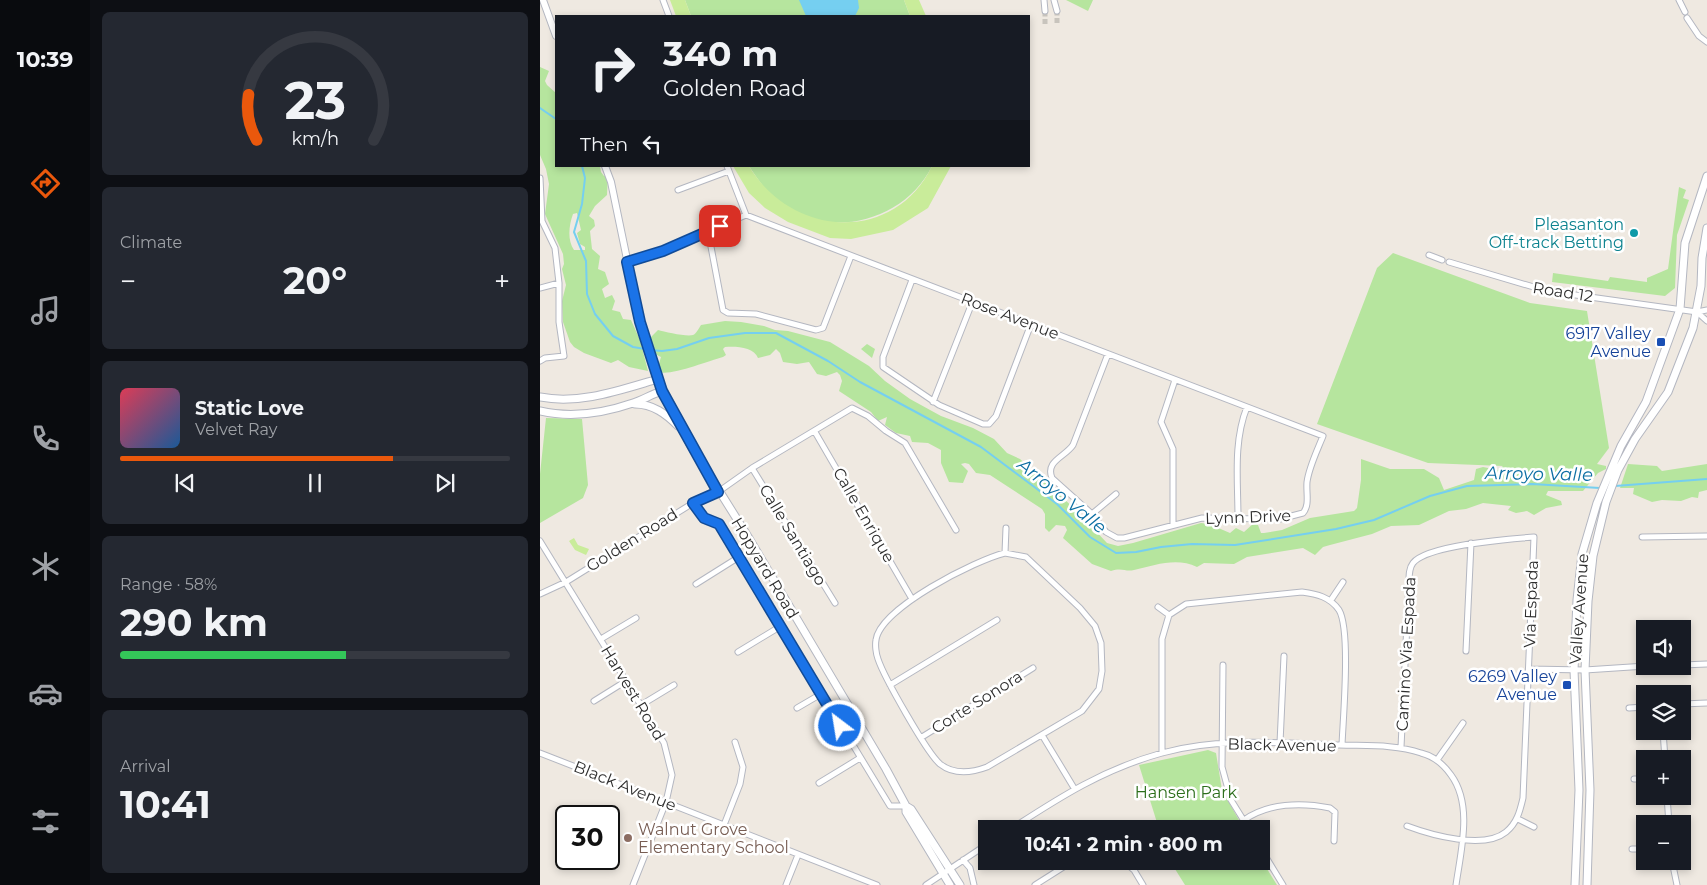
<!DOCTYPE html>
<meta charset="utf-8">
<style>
:root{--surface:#171b24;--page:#242831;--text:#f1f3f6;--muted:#9ea1a6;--line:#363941;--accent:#ea580c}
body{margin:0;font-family:Montserrat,sans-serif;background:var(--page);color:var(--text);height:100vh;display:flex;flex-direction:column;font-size:19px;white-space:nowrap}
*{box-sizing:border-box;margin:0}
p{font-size:16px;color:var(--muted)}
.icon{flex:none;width:28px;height:28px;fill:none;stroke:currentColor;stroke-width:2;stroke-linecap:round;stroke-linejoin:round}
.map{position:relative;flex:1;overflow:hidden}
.side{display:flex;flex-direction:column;gap:12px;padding:12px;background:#0d0f14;width:450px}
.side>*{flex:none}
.hud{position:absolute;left:15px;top:15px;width:475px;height:152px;border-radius:0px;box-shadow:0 2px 8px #0003;background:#171b24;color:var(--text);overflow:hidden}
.fabs{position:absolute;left:1096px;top:620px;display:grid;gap:10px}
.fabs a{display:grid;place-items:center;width:55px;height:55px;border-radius:0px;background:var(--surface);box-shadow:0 2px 8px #0003;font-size:25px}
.speed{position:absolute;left:15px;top:805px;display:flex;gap:10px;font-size:25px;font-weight:700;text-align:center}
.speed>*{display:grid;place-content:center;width:65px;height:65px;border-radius:50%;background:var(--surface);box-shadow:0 2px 8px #0003;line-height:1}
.speed .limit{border:2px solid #111;border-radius:8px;background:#fff;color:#111}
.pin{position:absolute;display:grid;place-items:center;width:42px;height:42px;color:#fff;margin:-21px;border-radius:10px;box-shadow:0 2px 8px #0006}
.me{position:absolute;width:55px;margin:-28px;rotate:329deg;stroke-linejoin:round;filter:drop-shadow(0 0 4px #0008)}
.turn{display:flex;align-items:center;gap:18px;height:105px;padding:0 25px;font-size:22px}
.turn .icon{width:65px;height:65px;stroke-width:2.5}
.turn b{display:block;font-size:35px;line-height:42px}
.then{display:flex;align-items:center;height:48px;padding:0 25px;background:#0003;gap:10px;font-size:19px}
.big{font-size:38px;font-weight:700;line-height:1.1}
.side .card{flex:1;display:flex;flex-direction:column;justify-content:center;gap:8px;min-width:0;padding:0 18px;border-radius:8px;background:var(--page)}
.side .dial{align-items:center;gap:0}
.dial svg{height:130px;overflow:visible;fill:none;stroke:var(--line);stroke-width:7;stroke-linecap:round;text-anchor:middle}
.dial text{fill:var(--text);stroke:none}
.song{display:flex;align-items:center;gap:15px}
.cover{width:60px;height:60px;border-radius:8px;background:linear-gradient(135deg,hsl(350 70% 55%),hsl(210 70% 35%))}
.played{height:5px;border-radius:2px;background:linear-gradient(90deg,var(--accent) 70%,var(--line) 70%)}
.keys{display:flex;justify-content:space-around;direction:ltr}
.heat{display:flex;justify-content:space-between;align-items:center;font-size:28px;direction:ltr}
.charge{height:8px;border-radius:4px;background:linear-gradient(90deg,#34c759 58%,var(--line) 0)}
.trip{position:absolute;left:438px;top:820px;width:292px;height:50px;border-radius:0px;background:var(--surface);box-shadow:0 2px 8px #0003;font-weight:700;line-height:50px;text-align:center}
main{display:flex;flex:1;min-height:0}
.tabs{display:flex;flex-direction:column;width:90px;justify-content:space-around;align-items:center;background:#090b0e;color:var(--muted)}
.tabs .icon{width:35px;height:35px}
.tabs .active{color:var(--accent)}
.tabs b{font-size:22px;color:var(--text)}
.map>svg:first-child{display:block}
</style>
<main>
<nav class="tabs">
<b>10:39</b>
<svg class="icon active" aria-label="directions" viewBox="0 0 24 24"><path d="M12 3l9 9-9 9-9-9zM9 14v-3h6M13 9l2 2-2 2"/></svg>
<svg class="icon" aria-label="music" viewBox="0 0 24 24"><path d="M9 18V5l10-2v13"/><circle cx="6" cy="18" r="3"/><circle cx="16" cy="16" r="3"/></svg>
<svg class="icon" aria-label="phone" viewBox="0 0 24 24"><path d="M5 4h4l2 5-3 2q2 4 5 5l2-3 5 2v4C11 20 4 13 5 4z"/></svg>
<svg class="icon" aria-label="climate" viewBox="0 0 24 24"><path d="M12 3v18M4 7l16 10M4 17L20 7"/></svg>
<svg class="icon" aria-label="car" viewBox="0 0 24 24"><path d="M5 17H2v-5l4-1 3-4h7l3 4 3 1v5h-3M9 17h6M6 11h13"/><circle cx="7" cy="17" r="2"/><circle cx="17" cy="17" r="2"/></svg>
<svg class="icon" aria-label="filters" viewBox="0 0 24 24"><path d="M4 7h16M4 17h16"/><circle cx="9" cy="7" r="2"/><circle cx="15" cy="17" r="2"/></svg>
</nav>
<section class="side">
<div class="card dial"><svg viewBox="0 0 100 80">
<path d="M14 69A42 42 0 1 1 86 69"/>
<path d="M14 69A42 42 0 0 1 9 41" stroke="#ea580c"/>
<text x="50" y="56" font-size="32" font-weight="700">23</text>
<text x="50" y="72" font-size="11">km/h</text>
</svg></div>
<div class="card"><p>Climate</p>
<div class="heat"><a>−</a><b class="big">20°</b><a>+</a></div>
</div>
<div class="card">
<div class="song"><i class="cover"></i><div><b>Static Love</b><p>Velvet Ray</p></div></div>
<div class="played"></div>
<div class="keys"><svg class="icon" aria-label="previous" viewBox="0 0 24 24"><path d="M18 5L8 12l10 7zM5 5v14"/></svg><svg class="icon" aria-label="pause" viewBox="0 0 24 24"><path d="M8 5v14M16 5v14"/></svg><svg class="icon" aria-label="next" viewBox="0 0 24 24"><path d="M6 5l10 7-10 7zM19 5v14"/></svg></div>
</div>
<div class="card"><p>Range · 58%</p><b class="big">290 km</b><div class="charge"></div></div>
<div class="card"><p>Arrival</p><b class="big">10:41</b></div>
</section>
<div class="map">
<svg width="1167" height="885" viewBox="0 0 1167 885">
<rect width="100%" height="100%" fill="#efe9e1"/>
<path fill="#b6e59e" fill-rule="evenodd" d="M145 0H364L370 16H151Z
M526 0H553L548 11Z
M0 67 9 71 5 81 7 85 16 93V166H60L61 172 64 176 68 174 67 195 55 206 49 216 54 220 55 226 50 231 52 249 60 256 58 269 65 272 69 284 62 289 65 298 72 295 75 301 72 310 80 312 83 319 91 320 100 340 108 371 89 367 78 360 71 363 44 353 34 347 30 342 23 322 22 301 26 285 22 269 24 264 23 254 5 214 9 184 6 169 0 155ZM37 213 41 230 37 233 40 244 45 247V250H34C27 240 29 225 33 214Z
M209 166H392C366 220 290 241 241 204 227 193 218 180 209 166Z
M1139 187 1146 190 1143 198 1149 200 1137 235 1135 288 1125 296 1012 282 1013 273 1068 281 1070 277 1107 282V278L1128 269Z
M853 253 990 303 1047 311 1069 448 1057 464 1066 466V469L1058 473 1043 491H1008L1006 495 1021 501 1022 505 1006 508 994 515 987 511 976 513 968 510 971 506 943 503 926 509 909 511 879 525 851 526 832 534 790 545 783 547 775 555 763 548 707 557 694 564 664 563 657 567C637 557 615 565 594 570 585 572 582 567 571 571L552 564 523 538 527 530 525 526 516 525 509 532 505 528V514L502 509 450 475 436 473 429 464 425 463 421 464 428 471 423 483 409 482 401 463V450L388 443 372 442 370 436 356 433 345 425 347 417 338 421 331 412 299 391 302 381 300 375 297 372 286 376 277 374 269 362 257 364 243 362 240 353 236 349 230 355 218 358C214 347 196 346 185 347L183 349 186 355 183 357C168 361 131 376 119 372L118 367 121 357C113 353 108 349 109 339L118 330C125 332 147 337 153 335 156 334 159 328 161 325L185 321 201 322 224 326 235 330 248 331 290 342 329 366 345 381 370 399 401 416 433 428 454 439 467 453 480 459 535 509 567 543 578 546 593 543 661 523 669 524 690 533 696 528 704 532 714 523 718 525 721 533H724L742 530 770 518 814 511 817 508 821 480V459L850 469H884L899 478 904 490 934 480 936 469 943 467 958 470 963 466 888 463 777 424 837 268Z
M327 344 335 349 332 358 321 349Z
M6 418 42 419 48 485 43 498 0 523V474Z
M1088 464 1117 466 1122 471 1167 464V490L1159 492 1158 498 1152 497 1141 501 1122 500 1112 502 1093 494 1094 488H1080Z
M668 750 676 753 682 790 704 829H619L599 765Z
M721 859 737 885H645L630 861H721Z"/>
<path fill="#c9ec9a" d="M130 0H145L151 16H136Z
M364 0H379L386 16H370Z
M193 166H209C251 237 354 245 392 166H411L388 208 353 230 311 239 290 238 248 222 225 208 209 193Z
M34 538 38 545 49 549 46 555 35 550 29 541Z"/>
<path fill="#75cff0" d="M259 0H318L319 8 315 16H266Z"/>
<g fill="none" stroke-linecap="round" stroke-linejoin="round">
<path stroke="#75cff0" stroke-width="2" d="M0 108 16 119
M42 166 45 178 42 204 34 232 46 261 47 294 55 314 73 336 93 347 105 349
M110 350 122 351 137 349 169 338 205 333H236L288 361 320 382 441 447 517 504 550 537 576 553 596 552 621 547 652 544 695 545 796 529 834 520 890 496 927 486 992 484 1060 488
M1075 486 1167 479"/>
<path stroke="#c8c4bd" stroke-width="5" stroke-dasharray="5 2.5" stroke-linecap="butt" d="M517 23V11
M505 24V11"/>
<defs>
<path id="minor" d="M123 0 129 16
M504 0 505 11
M514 0 517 11
M1139 0 1145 12
M1147 18 1159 36 1167 42
M187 166 206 215C398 289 590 362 783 436 777 451 769 467 767 482 766 493 770 505 763 513L740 519 662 518 584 538H577L566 532 552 514 512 478C505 461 525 457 533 445L568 354
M0 178 2 221 15 248 19 283V322L24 356 5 358 0 361
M138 190 189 171
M168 231 183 310 188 313 216 314 276 330 283 328 311 256
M889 255 902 260
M87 262 123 251 206 215
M909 262 1007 291 1157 312 1167 310
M372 280 343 357V367L399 405 443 424H449L456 416 491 324
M0 288 19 283
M1157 312 1167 321
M393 402 432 303
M275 432 372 599
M212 468 295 603
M153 503 164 518 179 524 350 806H366
M552 514 576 494
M698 518C698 481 693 442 707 407
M633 524V449L621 422 635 380
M1102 537 1167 536
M0 541 124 743 132 775 126 802 93 885
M465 553 486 557 540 608 555 626 561 643 562 671 559 689 542 711 447 767C431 773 414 775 400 764 387 753 344 677 338 659 336 654 335 645 336 640 340 608 436 560 465 553Z
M465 553 466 528
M156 584 199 557
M0 594 26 582 153 503 178 492 212 468 312 408 328 416 346 431 365 443 416 530
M791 600 803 582
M618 607 629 615
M61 639 96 618
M926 651 931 543
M198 652 241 626
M683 665 682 767 691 800 709 829
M1142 665 1167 664
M989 669 1045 670 1106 666
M350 685 457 620
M54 701 86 681
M1142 704 1167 703
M101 705 134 685
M257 708 281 694
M1089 708 1105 707
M1123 731 1125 759
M502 735 534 788
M382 737 493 668
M740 743 744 656
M861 747 869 582C869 575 869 568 873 563 887 545 970 539 994 537L983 798C980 811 977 823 966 832 944 850 891 835 867 826
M0 753 337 885
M622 753V639L629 615 646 604 762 592C777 594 790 597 799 610 811 630 803 719 802 745
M897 760 923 723
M1094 779H1105
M279 783 320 758
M1127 796 1129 824
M978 819 994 827
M704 820C728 803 761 802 790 808L795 812 794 841
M184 825 200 784 203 767 195 742
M471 829C520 797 564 769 622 753 679 737 741 743 799 745 826 746 855 744 881 753 893 756 904 765 911 775 933 805 921 850 916 885
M721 849 743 885
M1092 849H1105
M423 860 430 868 434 885
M583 861 594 870 603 885
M1132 861 1137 885
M246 885 258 855
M386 885 446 845
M495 885 533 861"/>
<path id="tertiary" d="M3 0 16 36
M65 166 71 182 100 322 118 379"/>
<path id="secondary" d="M0 397C39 405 80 390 118 379L150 444 210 540 346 769 366 806V812L410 885
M95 404C113 404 126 414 138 426
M0 411C30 418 64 413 93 403 103 400 112 394 122 391
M366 806 371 809 420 885
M1035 885 1039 790 1034 670 1037 600 1042 554 1057 503 1081 446 1106 402 1140 309 1145 243 1167 176
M1047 885 1050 790 1045 670 1048 601 1053 556 1066 502 1078 470 1095 439 1128 392 1153 328 1161 286 1162 258 1167 228"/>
</defs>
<use href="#minor" stroke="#b4b7c1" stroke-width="7"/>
<use href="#tertiary" stroke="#b4b7c1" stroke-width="8"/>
<use href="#secondary" stroke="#b4b7c1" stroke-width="9"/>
<use href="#minor" stroke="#fff" stroke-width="5"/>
<use href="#tertiary" stroke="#fff" stroke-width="6"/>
<use href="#secondary" stroke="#fff" stroke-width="7"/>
</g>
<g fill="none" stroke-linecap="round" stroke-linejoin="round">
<defs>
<path id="route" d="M180 226 123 251 87 262 100 322 122 391 178 492 153 503 164 518 179 524 300 726"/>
</defs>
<use href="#route" stroke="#114b97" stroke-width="12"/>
<use href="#route" stroke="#1a73e8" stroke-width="9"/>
</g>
<circle fill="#0f9aa8" stroke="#fff" stroke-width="2" cx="1094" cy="233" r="5"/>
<g fill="#1a4fb4" stroke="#fff" stroke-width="2">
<rect x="1116" y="337" width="10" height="10" rx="2.5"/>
<rect x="1022" y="680" width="10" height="10" rx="2.5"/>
</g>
<circle fill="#8d6e63" stroke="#fff" stroke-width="2" cx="88" cy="838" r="5"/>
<g text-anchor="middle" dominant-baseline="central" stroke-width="5" stroke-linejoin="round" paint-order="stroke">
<g font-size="16" fill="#0d838f" stroke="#fff" text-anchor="end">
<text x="1084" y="224">Pleasanton<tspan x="1084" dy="18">Off-track Betting</tspan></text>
</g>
<g font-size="16" fill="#2e2e2e" stroke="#fff">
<text transform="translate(1023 292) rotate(9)">Road 12</text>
<text transform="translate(470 316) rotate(21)">Rose Avenue</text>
<text transform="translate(324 515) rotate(60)">Calle Enrique</text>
<text transform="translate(708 517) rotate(-2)">Lynn Drive</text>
<text transform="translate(253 535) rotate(59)">Calle Santiago</text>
<text transform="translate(92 540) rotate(-32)">Golden Road</text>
<text transform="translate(225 568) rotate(59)">Hopyard Road</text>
<text transform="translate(991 604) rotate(-88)">Via Espada</text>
<text transform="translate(1039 609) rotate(-86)">Valley Avenue</text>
<text transform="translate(866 654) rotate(-87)">Camino Via Espada</text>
<text transform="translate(93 693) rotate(59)">Harvest Road</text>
<text transform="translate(437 702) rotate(-32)">Corte Sonora</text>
<text transform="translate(742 745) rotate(1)">Black Avenue</text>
<text transform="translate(85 786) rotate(22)">Black Avenue</text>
</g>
<g font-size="16" fill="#164399" stroke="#fff" text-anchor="end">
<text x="1111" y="333">6917 Valley<tspan x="1111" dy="18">Avenue</tspan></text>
<text x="1017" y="676">6269 Valley<tspan x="1017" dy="18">Avenue</tspan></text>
</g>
<g font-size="16" fill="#2c6e1b" stroke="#fff">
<text x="646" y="792">Hansen Park</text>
</g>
<g font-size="16" fill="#785e54" stroke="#fff" text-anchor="start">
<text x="98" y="829">Walnut Grove<tspan x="98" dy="18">Elementary School</tspan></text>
</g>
<g font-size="18" font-style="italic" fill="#0d6fa3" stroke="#fff">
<text transform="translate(999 474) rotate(1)">Arroyo Valle</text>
<text transform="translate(522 496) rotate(39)">Arroyo Valle</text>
</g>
</g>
</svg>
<div class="fabs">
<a><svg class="icon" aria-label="sound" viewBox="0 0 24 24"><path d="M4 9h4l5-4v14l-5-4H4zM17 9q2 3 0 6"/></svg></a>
<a><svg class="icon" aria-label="layers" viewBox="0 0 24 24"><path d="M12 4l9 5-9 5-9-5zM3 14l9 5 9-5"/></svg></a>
<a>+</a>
<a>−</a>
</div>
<div class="speed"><div class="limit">30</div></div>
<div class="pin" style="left:180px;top:226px;background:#d93025"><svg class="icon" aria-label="arrive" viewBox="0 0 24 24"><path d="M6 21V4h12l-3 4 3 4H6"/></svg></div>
<svg class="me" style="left:300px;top:726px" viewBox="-20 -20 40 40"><circle r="17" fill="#1a73e8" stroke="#fff" stroke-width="3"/><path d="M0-11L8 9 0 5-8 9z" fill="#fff"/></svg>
<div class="trip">10:41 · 2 min · 800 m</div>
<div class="hud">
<div class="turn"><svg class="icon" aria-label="right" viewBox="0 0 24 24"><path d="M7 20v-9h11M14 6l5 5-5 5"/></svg><div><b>340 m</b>Golden Road</div></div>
<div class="then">Then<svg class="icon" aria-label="left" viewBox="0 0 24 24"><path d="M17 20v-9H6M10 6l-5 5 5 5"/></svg></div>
</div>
</div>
</main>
